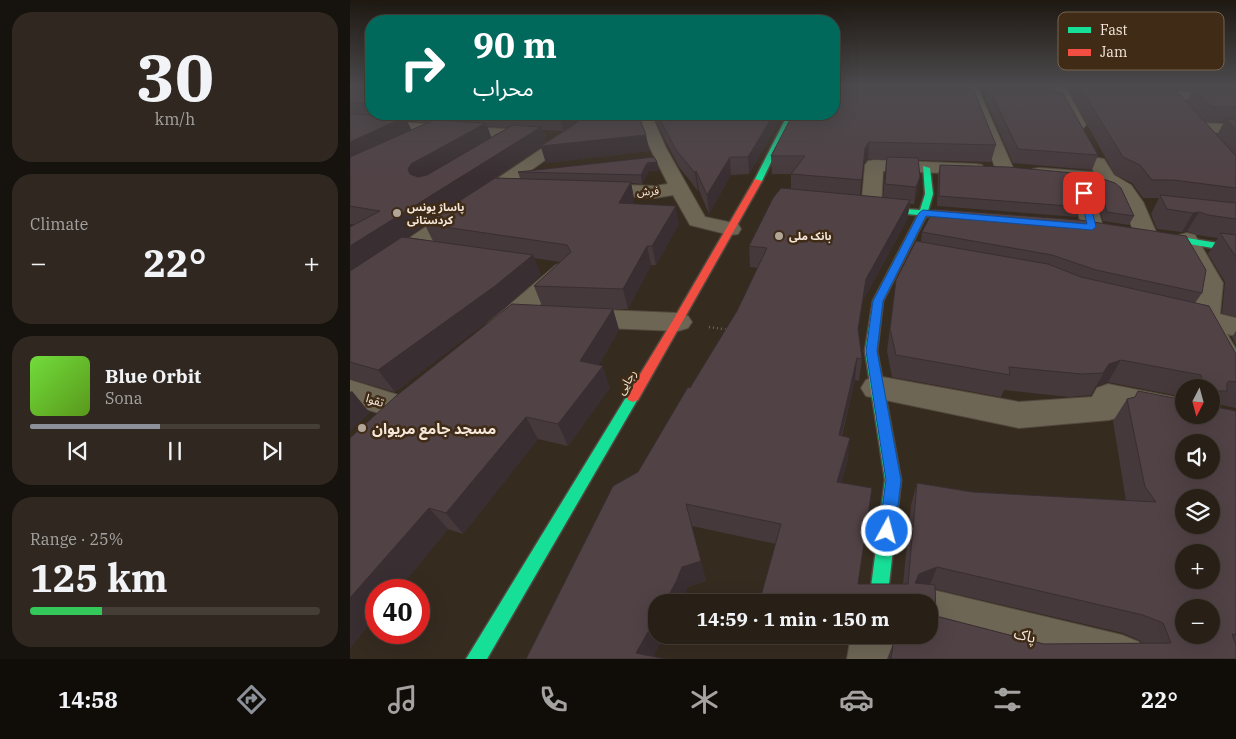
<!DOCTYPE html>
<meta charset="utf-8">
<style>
:root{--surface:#282017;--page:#302820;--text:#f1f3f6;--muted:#a5a3a1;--line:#443e36;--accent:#8c9099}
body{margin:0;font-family:"IBM Plex Serif","Noto Sans Arabic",serif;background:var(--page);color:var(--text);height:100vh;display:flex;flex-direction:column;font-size:19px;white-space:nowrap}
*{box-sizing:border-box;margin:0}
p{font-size:16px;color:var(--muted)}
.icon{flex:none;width:28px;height:28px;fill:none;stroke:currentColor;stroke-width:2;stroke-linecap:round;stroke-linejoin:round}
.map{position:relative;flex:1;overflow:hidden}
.side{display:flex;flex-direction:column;gap:12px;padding:12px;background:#16120d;width:350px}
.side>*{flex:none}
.hud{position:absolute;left:15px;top:15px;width:475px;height:105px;border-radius:20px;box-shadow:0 5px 20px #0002,0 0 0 1px var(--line);background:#00695c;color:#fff;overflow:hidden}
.needle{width:32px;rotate:186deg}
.tools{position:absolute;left:825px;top:379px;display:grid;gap:10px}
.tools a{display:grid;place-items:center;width:45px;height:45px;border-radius:50%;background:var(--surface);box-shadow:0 5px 20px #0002,0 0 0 1px var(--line);font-size:25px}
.speed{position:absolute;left:15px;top:579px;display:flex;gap:10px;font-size:25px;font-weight:700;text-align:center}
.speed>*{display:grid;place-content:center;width:65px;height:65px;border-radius:50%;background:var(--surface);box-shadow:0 5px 20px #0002,0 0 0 1px var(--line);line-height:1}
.speed .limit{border:8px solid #d22;background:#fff;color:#111}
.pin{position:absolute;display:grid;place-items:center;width:42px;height:42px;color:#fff;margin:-21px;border-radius:10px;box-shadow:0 2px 8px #0006}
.me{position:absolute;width:55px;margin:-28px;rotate:7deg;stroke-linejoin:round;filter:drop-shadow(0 0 4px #0008)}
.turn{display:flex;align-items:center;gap:18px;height:105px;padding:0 25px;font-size:22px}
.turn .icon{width:65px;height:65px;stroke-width:2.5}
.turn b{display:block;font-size:35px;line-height:42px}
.big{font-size:38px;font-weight:700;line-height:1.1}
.side .widget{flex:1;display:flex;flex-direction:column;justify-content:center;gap:8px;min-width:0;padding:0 18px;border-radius:20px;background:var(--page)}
.side .dial{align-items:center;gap:0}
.dial b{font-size:65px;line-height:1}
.song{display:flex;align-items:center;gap:15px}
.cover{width:60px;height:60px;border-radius:8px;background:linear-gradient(135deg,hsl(100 70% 55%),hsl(90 70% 35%))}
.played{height:5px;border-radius:2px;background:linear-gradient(90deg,var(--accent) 45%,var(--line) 45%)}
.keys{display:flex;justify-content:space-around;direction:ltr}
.heat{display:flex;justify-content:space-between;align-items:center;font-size:28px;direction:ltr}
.charge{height:8px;border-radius:4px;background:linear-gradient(90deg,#34c759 25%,var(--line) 0)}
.trip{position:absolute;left:298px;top:594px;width:290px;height:50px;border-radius:20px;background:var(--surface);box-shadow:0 5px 20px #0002,0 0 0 1px var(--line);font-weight:700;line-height:50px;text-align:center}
.tab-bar{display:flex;height:80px;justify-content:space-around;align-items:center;background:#100d09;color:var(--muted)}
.tab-bar .icon{width:35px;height:35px}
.tab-bar .on{color:var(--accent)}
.tab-bar b{font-size:22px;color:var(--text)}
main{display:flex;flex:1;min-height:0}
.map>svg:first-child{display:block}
</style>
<main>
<section class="side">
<div class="widget dial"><b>30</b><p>km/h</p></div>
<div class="widget"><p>Climate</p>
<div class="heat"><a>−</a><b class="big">22°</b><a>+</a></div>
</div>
<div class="widget">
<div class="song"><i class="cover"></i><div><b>Blue Orbit</b><p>Sona</p></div></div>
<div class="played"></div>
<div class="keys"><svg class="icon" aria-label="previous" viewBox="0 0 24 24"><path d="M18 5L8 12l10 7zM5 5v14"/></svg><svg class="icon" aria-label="pause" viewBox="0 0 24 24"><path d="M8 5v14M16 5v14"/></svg><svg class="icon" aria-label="next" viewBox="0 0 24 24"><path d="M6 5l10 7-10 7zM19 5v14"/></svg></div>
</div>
<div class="widget"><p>Range · 25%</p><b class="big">125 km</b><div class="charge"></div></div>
</section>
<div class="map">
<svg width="886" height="659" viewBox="0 0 886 659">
<rect width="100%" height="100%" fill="#362b1f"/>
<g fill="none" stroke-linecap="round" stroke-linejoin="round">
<defs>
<path id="street" d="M615 86H627L664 170 661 174 655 175 649 174 646 170Z
M703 86H715L736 125 733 128H723Z
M820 91 886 95V103L815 98 813 95Z
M243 114H259L9 294 0 297V278Z
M287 114H301L316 148 355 217 388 224 391 229 388 234 380 235 340 225 323 195 305 198 240 194 238 190 240 186 247 184 305 186 318 184 300 148Z
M0 119 186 131 192 133 194 136 192 139 186 141 0 127Z
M850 123 886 124V134L845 131 842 128 845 125Z
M748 158 754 159 764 175 781 185 793 202 807 234 804 239 796 240 788 239C772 214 780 187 741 183L753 227 750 232 742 233 734 232 731 227 722 181 683 177 680 173 683 169 689 168 744 172 739 163 742 159Z
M524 160 626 164 632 165 635 169 632 173 626 174 533 171 531 209 528 213 521 215 514 213 511 209 515 165 518 161Z
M837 233 845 235 873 283 870 314 886 318V336L877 334 886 349V388L875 385 846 325 823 319 819 313 823 307 832 305 844 308 849 283 826 240 829 235Z
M214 263 222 265 226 270 222 275 157 336 147 339 137 336 133 330 137 324 206 265Z
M230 309 328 313 338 316 342 322 338 328 328 331 230 327 221 324 217 318 221 312Z
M527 376 669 402 742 397 747 388 758 384 834 399V415H849L846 421 834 425 773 411 770 417 759 420 669 428 516 396 511 388 516 380Z
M0 380 61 399 66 408 61 417 50 420 0 404Z
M579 589 772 635 789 642 796 659H679L579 633V602H560L563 595Z
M501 635H547L545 659H497Z"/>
<path id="fast" d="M438 114H444L412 181 405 183 404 181Z
M573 166 580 168 583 194 578 211 619 214 623 217 619 220 576 216 533 301 527 351 551 480 537 602H519L535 480 515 351 523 301 568 215 522 211 518 209 522 207 570 210 575 194Z
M801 232 886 246V252L798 237 797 235Z
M283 392 288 394 289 397 137 659H116L278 394Z"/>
<path id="jam" d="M405 179 412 181 288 400 283 402 278 400 277 397 278 394 322 322Z"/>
</defs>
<use href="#street" stroke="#53493f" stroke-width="2"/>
<use href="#fast" stroke="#53493f" stroke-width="3"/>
<use href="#jam" stroke="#53493f" stroke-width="3"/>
<path stroke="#6d675a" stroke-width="2.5" stroke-dasharray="1 3" stroke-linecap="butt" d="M359 327 380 330"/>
<use href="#street" fill="#6d6655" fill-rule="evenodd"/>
<use href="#fast" fill="#16e098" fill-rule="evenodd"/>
<use href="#jam" fill="#f24e42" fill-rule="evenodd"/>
</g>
<path fill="#46393c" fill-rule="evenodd" d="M0 86H21V114H288L296 135 299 151 196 163 191 147 146 178H170L168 172 309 170 299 171 292 184 281 183 284 199 282 204 329 224 306 265H301L278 309H263L269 330 249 365 260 388 218 446 188 439 113 534 98 529 48 590H26V616L0 648V438L192 306 184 286 210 262 184 258 191 275 155 308 45 392 0 379V227L5 225 0 224ZM57 121 78 123 61 130ZM137 126 158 128 141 137ZM192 130 214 131 196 142ZM75 225 83 241 57 237Z
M629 86H705L703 92 748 155 742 170 663 163 635 99 638 88 630 87Z
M716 86H886V317L872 313 875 282 858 254 868 238 847 235 837 231 832 232 807 229 801 214 809 198H793L782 183 765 175ZM825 89 842 90 837 102ZM855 122H874L867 135Z
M302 114H433L399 174 381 175 359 214 349 190 348 191 329 167Z
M443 114 646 145 641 162 568 160 570 177 567 194 564 204H560L557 220 513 301 508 332 512 359 509 381 505 380 492 436 498 460 491 483 508 584H553L561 505 567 483 622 492 776 501 763 421 777 399 861 415V388H834V397L758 382 746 386 741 395 719 397 654 390 651 397 542 377 537 351 546 280 571 242 572 232 584 209 852 293 845 303 886 355V408L866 404 865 406 886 411V659H537L543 644 548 643V635H579V602H412L411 596 426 544 342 526 356 581 338 587 306 635H315L303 656 176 659 288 472 387 311 408 268 400 267 399 246 441 189V174H422L421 156ZM518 159 536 160 533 198 510 195 513 165ZM585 589 773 633 791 641V643L694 644 586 616Z
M590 165 731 207 727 217 587 206 588 175Z
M747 177 784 216 779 225 753 221 744 185Z
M886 331V345L882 337Z
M469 635H500L497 645Z"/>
<path fill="#392e31" d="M211 114H240L214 131 209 115Z
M424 114H433L399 174 398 157Z
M55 117 63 133 0 164V142Z
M136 123 142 139 70 182 60 174 58 169 61 164Z
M191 127 197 143 296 135 299 151 196 163 191 147 76 224H74L75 225 0 276V246Z
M519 142 518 159 513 165 515 148Z
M380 157 381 175 359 214 357 195Z
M307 162 309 170 299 171 292 184 291 175 297 163Z
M346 171 349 190 348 191 345 173Z
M570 177 567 194 564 204 566 187Z
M281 182 284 199 273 221 269 203Z
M560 200 557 220 513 301 505 351 508 329 516 279Z
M326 206 329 224 306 265 302 246Z
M849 212 837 231 832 232 843 213Z
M297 246 301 265 278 309 273 289Z
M183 255 191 275 155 308 45 392 28 370Z
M263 309 269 330 239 383 230 361Z
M507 358 505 380 486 457 489 435Z
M771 360 758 382 746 386 741 395 759 364Z
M253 366 260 388 218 446 208 424Z
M2 391 20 413 0 432V392Z
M176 417 188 439 113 534 96 513Z
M500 438 498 460 485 503 487 482Z
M79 508 98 529 48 590H26V616L0 648V598Z
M351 561 356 581 338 587 332 602H315L332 567Z
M587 567 579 587 565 583 569 574Z
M306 618V635H315L302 659 286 653Z"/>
<path fill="#514246" stroke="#392e31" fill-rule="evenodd" d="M0 86H21V104L0 103Z
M484 86H622L646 145 519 142 515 148 512 180 441 174 455 156H421L443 114H484Z
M729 86H822L886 156V188L823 180H802L790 165 773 157Z
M638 87 712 92 748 155 668 149Z
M843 88 886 90V107H863Z
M0 114 55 117 0 142Z
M185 114H211L209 115Z
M238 114H288L296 135 191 146 222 126Z
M307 114H424L398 157H380L357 195 346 171 345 173 326 150Z
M876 119H886V130Z
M84 120 136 123 61 164 58 169 60 174 68 177 77 175 163 125 191 127 0 246V227L30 211 0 206V157Z
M304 157 307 162 297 163 291 175 168 172Z
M537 157 568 158 570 177 566 187 535 184Z
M590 165 658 167 724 173 731 207 589 196Z
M747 177 765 183 771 188 784 216 757 212Z
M145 178 281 182 269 203 326 206 302 246H297L273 289 184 286 221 252 217 245 74 224Z
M431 188 560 200 516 279 508 329 512 359 507 358 489 435 500 438 487 482 522 488 508 584H558L567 483 622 492 806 502 795 487 777 399 785 397 788 391 834 400V415H861V406L886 411V635L882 634 886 645V659H541L543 644 554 642V635H579V602H429L411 596 431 524 336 504 351 561 332 567 326 582 315 602H306V618L286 653 316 659H176L263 486 288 472 338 387 340 388 387 311 417 248 399 246 423 198ZM834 442H861V470H834ZM834 498H861V525H834ZM834 552H861V580H834ZM587 567 793 615 813 623 821 643 694 644 586 616 585 585 565 583 569 574ZM834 608H861V635H834Z
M810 195 886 203V219L858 215 849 212 843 213 817 209Z
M584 209 730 220 836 236 856 270 852 293 746 270 702 255 572 232Z
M870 233 886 235V257Z
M52 237 183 255 145 286 28 370 0 362V271Z
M566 241 698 264 731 277 859 306 886 354V382L879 381 877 383V391H861V388H853L851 375 771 360 759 364 753 373 731 374 659 367 660 375 546 355 540 329 546 280Z
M162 304 263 309 230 361 253 366 208 424 176 417 96 513 79 508 0 598V438L46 396Z"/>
<linearGradient id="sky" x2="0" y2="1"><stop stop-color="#1e1811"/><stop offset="0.48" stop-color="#4c4a4d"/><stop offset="1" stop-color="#4c4a4d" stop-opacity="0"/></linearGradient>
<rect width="886" height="178" fill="url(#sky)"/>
<path fill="#1a73e8" stroke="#114b97" d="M734 191 738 193 746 227 742 230 576 216 533 301 527 351 551 480 545 531 543 536 537 538 531 536 529 531 536 480 516 351 523 301 569 213 573 210 737 224 730 193Z"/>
<g fill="#b2a699" stroke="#3f2b16" stroke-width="2">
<circle cx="47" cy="213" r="5"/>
<circle cx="429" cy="236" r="5"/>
<circle cx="12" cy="428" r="5"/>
</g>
<g text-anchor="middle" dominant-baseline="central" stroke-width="5" stroke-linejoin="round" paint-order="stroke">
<g font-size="11" fill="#f5e8db" stroke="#3f2b16">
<text transform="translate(298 191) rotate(-2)">فرش</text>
</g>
<g font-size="11" font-weight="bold" fill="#f5e8db" stroke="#3f2b16" text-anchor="start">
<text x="57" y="207">پاساژ یونس<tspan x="57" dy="13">کردستانی</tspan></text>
<text x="439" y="236">بانک ملی</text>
</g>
<g font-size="12" fill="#f5e8db" stroke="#3f2b16">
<text transform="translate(276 382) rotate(-59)">رجایی</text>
<text transform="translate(25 400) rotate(17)">تقوا</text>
</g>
<g font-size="15" font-weight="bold" fill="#f5e8db" stroke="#3f2b16" text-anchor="start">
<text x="22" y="428">مسجد جامع مریوان</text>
</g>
<g font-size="15" fill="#f5e8db" stroke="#3f2b16">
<text transform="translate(675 635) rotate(14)">پاک</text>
</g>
</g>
<rect x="708" y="12" width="166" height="58" rx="8" fill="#3f2b16" stroke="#766451" stroke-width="1"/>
<rect x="718" y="27" width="23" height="6" fill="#16e098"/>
<rect x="718" y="49" width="23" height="7" fill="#f24e42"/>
<g font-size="14" fill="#f5e8db">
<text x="750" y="35">Fast</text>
<text x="750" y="57">Jam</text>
</g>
</svg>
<div class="tools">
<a><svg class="needle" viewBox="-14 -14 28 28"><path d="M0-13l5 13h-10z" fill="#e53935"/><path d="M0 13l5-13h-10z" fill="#a5a3a1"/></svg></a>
<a><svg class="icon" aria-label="sound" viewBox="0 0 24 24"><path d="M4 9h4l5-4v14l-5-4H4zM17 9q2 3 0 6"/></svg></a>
<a><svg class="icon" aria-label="layers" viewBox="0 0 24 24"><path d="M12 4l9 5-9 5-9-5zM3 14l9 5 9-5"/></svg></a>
<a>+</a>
<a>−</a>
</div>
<div class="speed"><div class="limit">40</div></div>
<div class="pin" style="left:734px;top:193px;background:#d93025"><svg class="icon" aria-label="arrive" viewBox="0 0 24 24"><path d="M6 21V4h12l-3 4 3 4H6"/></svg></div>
<svg class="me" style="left:537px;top:531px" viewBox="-20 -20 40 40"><circle r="17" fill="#1a73e8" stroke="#fff" stroke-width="3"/><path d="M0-11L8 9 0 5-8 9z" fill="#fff"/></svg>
<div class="trip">14:59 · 1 min · 150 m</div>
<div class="hud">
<div class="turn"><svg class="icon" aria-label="right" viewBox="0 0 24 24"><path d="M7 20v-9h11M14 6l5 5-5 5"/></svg><div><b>90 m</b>محراب</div></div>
</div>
</div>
</main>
<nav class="tab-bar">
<b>14:58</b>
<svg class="icon on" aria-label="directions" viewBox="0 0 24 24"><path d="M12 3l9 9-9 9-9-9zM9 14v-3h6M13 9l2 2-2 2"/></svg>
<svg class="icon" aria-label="music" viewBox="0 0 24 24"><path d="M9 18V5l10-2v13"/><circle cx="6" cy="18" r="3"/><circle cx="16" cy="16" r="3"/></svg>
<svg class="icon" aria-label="phone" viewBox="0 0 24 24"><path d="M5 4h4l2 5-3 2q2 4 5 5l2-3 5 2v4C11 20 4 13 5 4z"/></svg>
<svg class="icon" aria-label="climate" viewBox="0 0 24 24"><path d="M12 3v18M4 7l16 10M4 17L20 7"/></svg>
<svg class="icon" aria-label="car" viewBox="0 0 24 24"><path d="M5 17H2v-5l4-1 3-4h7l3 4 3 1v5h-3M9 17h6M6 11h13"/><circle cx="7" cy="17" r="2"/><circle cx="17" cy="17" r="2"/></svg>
<svg class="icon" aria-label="filters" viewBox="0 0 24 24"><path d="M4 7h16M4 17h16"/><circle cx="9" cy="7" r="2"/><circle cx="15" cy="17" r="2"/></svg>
<b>22°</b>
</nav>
